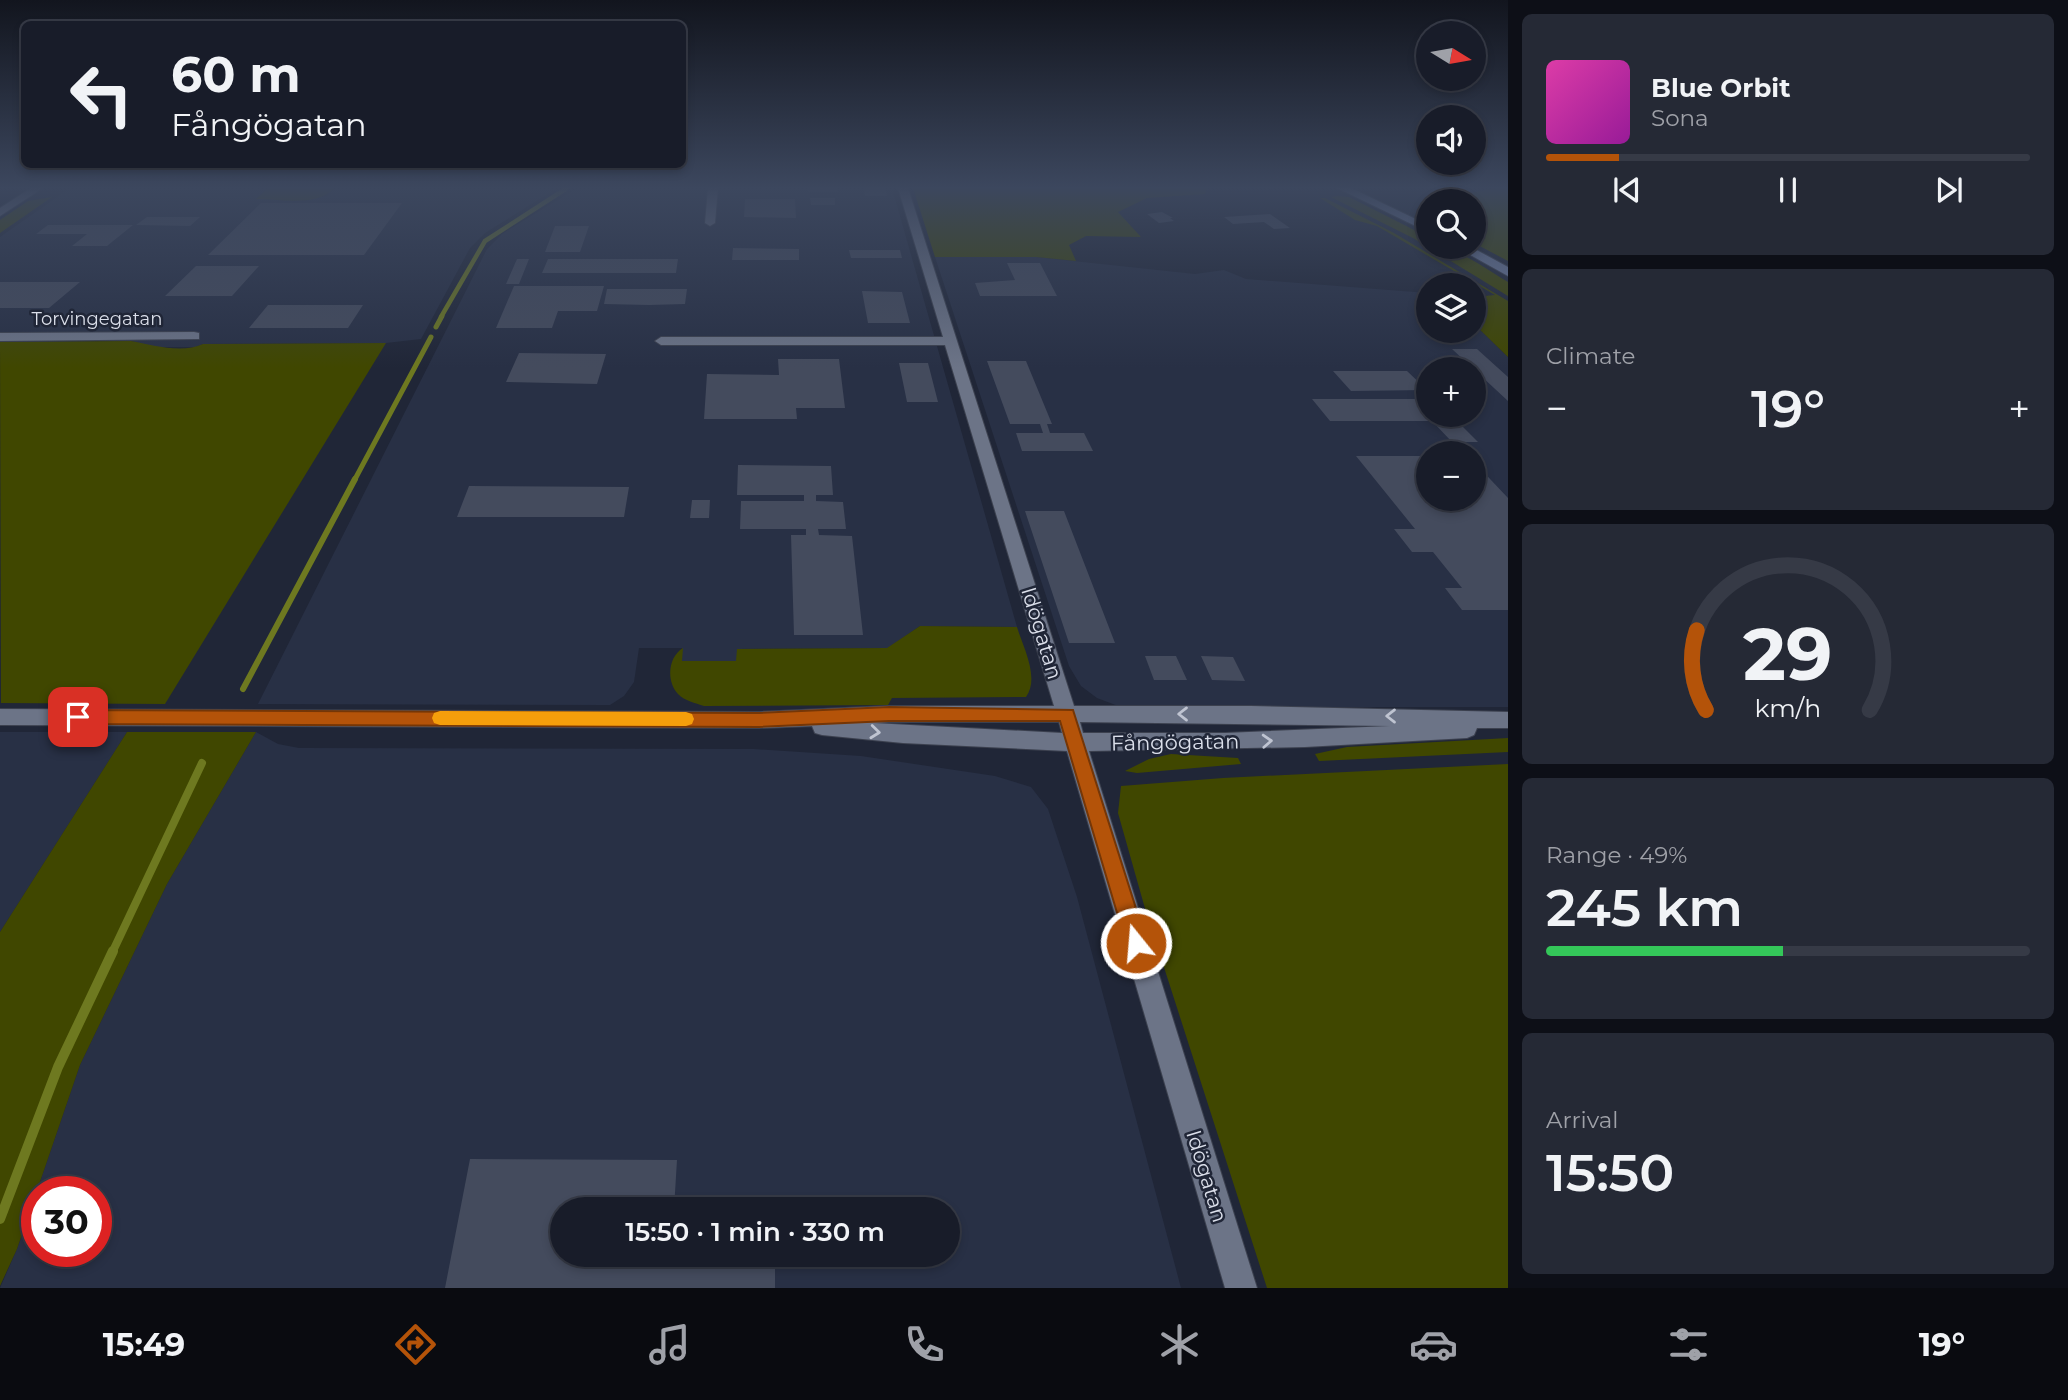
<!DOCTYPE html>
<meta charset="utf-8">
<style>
:root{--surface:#181c29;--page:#252935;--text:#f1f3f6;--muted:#9fa1a8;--line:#363a46;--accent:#b45309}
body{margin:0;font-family:Montserrat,sans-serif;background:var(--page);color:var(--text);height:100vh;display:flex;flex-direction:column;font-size:26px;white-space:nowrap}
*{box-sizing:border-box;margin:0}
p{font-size:23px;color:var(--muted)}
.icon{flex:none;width:38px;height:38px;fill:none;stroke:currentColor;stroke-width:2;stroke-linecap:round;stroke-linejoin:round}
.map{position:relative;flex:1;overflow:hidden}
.side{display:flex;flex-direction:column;gap:14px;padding:14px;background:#0d0f17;width:560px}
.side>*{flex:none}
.banner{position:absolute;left:21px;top:21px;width:665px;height:147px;border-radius:10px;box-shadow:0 4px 10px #0003,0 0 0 2px var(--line);background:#181c29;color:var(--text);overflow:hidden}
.needle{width:46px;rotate:101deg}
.controls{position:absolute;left:1416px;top:21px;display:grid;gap:14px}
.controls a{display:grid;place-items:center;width:70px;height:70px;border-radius:50%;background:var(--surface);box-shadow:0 4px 10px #0003,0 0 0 2px var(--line);font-size:35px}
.speed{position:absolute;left:21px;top:1176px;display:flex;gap:14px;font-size:35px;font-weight:700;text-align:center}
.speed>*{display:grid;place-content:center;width:91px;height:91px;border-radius:50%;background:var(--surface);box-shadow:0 4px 10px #0003,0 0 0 2px var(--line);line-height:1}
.speed .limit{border:10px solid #d22;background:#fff;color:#111}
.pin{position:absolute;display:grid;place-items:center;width:60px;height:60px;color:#fff;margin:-30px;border-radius:14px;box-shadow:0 4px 10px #0006}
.me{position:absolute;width:77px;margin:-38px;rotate:343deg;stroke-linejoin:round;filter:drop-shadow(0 0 5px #0008)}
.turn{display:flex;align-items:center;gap:24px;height:147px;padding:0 35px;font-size:32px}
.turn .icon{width:91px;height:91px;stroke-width:2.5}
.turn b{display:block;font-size:49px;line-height:60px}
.big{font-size:52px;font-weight:600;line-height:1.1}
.side .widget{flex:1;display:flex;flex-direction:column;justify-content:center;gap:10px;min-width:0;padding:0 24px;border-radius:10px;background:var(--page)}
.side .dial{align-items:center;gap:0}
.dial svg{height:182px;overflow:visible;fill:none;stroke:var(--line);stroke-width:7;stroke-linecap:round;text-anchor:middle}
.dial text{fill:var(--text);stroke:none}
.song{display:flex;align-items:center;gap:21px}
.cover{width:84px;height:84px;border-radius:10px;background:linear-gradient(135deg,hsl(320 70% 55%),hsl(300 70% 35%))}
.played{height:7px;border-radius:4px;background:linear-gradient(90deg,var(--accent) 15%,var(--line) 15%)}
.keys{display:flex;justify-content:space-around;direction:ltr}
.heat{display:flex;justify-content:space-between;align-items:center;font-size:38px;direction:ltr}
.charge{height:10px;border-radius:5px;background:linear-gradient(90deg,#34c759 49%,var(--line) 0)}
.trip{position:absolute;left:550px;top:1197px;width:410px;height:70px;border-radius:35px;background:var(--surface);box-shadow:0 4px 10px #0003,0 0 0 2px var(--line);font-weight:600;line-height:70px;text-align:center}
.menu{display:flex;height:112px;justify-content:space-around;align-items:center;background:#0a0b10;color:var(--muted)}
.menu .icon{width:49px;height:49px}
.menu .current{color:var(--accent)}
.menu b{font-size:32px;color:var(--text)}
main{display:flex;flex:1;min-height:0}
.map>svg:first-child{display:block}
</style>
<main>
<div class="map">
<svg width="1508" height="1288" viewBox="0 0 1508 1288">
<rect width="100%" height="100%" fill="#202637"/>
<path fill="#283045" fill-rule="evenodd" d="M70 188H268L257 199H312L327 196 335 188H557L485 233 470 248 421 339 386 343 203 344 196 347H151L131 341 0 342V237Z
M577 188H892L1017 627 920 626 888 648 738 649 737 661H682V648H639L634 682 624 696 610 705 258 704 487 249 502 234Z
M935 257H1036L1195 274 1224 270 1246 279 1428 293V331H1474V324L1508 357V707H1121L1097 698 1081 686 1069 666ZM1428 369H1474V415H1428ZM1428 453H1474V499H1428Z
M0 732H127L0 932Z
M256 732 278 744 299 748 754 749 861 756 995 776 1031 787 1048 809 1077 897 1181 1288H0L17 1249 80 1065 167 884ZM37 1192H96V1251H37ZM562 1209H947V1255H562Z"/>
<path fill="#404700" d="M268 188H335C317 207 281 199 256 199Z
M913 188H1206L1207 189 1205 194 1147 198 1118 212 1141 237 1086 236 1069 245 1076 261 1036 257H935Z
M1496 188H1508V261L1474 243V201H1459L1463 194Z
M1338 196 1349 197 1428 237V247C1458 247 1483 267 1508 282V296L1413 238 1331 197Z
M52 197 0 233V220L28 201Z
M1320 198H1325L1394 233 1508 301V357L1474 324V297L1495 295 1377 226 1355 220Z
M131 341C152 345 182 354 203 344L386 343 165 704 1 703 0 342Z
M920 626 1017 627C1023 647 1040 678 1026 697L892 698 888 705 704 706C695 703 685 701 678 694 666 681 668 657 683 648L682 661H736L737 649 887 648Z
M127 732H256L167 884 80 1065 17 1249 0 1286V932Z
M1508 738V752L1319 761 1315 754 1347 747Z
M1171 754 1238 758 1241 764 1137 773 1125 771 1149 759Z
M1508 764V1288H1267L1144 905 1118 813 1121 786 1223 778Z"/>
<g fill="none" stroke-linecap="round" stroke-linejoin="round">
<path stroke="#6e7920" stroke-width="4.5" d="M441 317 485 241 567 188"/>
<path stroke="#6e7920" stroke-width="5" d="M436 327 442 316
M354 481 431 337"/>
<path stroke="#6e7920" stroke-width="6" d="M243 689 355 479"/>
<path stroke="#6e7920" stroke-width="8" d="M112 953 202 763"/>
<path stroke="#6e7920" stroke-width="10" d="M0 1219 58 1067 113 951"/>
</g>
<path fill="#444b5d" d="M808 188H837L838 192H808Z
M864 188H885L887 196H865Z
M810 198H835V205H811Z
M745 199H795L796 218 744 217Z
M261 203H402L364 255H208Z
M1162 212 1173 218H1170L1174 221 1159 223 1147 214Z
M1270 214 1290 228 1274 229 1264 222 1233 224 1224 217Z
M147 217H200L190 226 136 225Z
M48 225H133L107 246H72L87 234H36Z
M555 226H589L580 252H545Z
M733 248 799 249V260H732Z
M849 250H900L902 258H851Z
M517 259H529L519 284H506Z
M548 259H678L676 273H542Z
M1007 263H1040L1057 296H980L975 283 1015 280Z
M196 266H259L232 296H165Z
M0 282H80L49 308H0Z
M514 286H604L597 311H558L552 328H496Z
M607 289H687L685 304 649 305 604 304Z
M862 291 902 292 910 323H868Z
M268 305H363L348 328H249Z
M1452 349H1477L1508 377V401Z
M519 353 606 354 597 384 506 382Z
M778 359H839L845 408H796L797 419H704L707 374 779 375Z
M987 361H1026L1052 424H1047L1050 433H1084L1093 451H1022L1016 433H1043L1040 424H1010Z
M899 363H928L938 402H907Z
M1333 371H1407L1427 390 1351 391Z
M1312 399H1428V415H1451L1478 442H1452L1432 421H1330Z
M1356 456H1428V499H1474V462L1508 498V610H1462L1445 588H1462L1433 552H1412L1394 529H1415Z
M738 465 831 466 833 495H816V501L843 502 846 529H818L819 535 852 536 863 635H794L791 535H806V529H740L741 501H804V495H737Z
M469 486 629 487 624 517H457Z
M692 500H710L709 518H690Z
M1025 511H1064L1115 643H1069Z
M1145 656H1176L1187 680H1154Z
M1201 656 1233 657 1245 681 1212 680Z
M470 1159 677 1160 674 1209H562V1255H775V1288H445Z"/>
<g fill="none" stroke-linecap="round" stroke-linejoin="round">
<defs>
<path id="street" d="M31 188H43L0 216V208Z
M708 188H718L715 223 710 226 705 223Z
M898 188H908L1074 706H1251L1508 712V728H1477L1474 735 1467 738 1305 747 1089 751 1257 1288H1225L1067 751 903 743 822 735 815 733 812 726 759 728 0 725V709L759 712 889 706H1054L945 345H661L655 341 661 337H943ZM1059 722 1062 733 873 723 889 722ZM1080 722 1390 726 1225 733H1083Z
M194 332 199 333V339L0 341V333Z"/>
<path id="secondary" d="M1337 188H1351L1428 225V232Z
M1456 247H1471L1508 267V276Z"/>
</defs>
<use href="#street" stroke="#3c414f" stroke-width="2"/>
<use href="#secondary" stroke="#3c414f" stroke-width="2"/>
<use href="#street" fill="#6c7487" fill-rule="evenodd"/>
<use href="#secondary" fill="#7280a2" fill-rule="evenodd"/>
</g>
<defs><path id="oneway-chevron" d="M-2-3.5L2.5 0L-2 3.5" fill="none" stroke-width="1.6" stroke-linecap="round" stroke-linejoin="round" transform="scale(1.75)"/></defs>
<g stroke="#bfc4d1">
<use href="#oneway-chevron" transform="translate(1183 714) rotate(180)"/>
<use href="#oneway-chevron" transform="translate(1391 716) rotate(-180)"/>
<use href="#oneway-chevron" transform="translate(875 732) rotate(6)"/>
<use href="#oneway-chevron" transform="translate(1267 741) rotate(-3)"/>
</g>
<linearGradient id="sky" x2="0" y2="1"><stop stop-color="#12151e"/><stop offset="0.51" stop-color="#3c475e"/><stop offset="1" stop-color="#3c475e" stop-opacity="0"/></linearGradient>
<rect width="1508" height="368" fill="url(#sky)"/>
<path fill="#b45309" stroke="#753606" stroke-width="2" d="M889 707 1073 710 1147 943 1144 951 1136 954 1129 951 1126 943 1060 721H889L759 727 78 724 72 722 69 717 72 712 78 710 759 713Z"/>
<path fill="#f59e0b" d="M440 711 686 712 692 714 694 719 692 724 686 726 440 725 434 723 432 718 434 713Z"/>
<g text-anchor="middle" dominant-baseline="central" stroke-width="5" stroke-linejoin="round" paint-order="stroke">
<g font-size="18" fill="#dbdfea" stroke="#202637">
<text x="97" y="319">Torvingegatan</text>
</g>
<g font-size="21" fill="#dbdfea" stroke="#202637">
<text transform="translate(1042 633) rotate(73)">Idögatan</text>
<text transform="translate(1175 742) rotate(-1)">Fångögatan</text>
<text transform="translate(1207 1176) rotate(73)">Idögatan</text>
</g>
</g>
</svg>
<div class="controls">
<a><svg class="needle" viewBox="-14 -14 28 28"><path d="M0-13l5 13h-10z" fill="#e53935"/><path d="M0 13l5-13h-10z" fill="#9fa1a8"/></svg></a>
<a><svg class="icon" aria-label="sound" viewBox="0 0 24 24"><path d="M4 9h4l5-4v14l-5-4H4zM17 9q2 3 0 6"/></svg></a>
<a><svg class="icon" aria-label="search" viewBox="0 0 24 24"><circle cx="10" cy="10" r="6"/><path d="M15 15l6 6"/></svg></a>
<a><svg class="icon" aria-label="layers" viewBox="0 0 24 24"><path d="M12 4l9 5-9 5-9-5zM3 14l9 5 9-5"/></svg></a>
<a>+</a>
<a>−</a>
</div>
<div class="speed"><div class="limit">30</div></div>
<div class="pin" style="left:78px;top:717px;background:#d93025"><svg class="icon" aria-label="arrive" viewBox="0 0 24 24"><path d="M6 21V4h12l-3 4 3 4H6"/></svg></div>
<svg class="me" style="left:1136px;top:943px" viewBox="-20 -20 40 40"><circle r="17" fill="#b45309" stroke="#fff" stroke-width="3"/><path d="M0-11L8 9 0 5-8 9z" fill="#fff"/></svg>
<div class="trip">15:50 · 1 min · 330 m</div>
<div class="banner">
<div class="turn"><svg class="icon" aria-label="left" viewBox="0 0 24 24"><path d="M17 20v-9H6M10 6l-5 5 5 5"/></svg><div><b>60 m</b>Fångögatan</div></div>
</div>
</div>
<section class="side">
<div class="widget">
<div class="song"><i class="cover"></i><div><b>Blue Orbit</b><p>Sona</p></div></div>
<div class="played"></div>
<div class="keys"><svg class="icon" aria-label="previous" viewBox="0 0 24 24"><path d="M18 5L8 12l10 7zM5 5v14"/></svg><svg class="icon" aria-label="pause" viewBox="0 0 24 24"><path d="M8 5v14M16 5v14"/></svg><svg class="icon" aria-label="next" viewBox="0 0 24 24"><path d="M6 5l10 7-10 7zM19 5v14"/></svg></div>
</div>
<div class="widget"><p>Climate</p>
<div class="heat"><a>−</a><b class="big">19°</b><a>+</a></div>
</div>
<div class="widget dial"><svg viewBox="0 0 100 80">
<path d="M14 69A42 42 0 1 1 86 69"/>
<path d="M14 69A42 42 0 0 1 10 34" stroke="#b45309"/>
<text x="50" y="56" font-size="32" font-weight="700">29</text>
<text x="50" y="72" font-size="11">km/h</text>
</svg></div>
<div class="widget"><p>Range · 49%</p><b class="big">245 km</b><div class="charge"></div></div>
<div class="widget"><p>Arrival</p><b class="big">15:50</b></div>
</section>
</main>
<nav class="menu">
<b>15:49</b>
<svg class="icon current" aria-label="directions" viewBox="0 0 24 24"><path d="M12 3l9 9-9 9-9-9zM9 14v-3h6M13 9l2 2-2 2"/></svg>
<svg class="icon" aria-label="music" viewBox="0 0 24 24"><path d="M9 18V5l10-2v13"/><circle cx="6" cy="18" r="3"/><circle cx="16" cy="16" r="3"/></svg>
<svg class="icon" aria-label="phone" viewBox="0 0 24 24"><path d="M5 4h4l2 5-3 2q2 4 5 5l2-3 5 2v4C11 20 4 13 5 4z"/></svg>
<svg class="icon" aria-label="climate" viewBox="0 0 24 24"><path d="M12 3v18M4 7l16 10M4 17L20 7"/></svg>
<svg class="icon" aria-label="car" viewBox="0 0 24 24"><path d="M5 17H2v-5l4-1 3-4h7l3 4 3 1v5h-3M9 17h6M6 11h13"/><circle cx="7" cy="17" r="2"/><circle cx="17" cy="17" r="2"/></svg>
<svg class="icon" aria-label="filters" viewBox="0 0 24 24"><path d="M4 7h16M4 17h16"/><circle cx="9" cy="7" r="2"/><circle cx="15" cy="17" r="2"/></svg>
<b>19°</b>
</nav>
